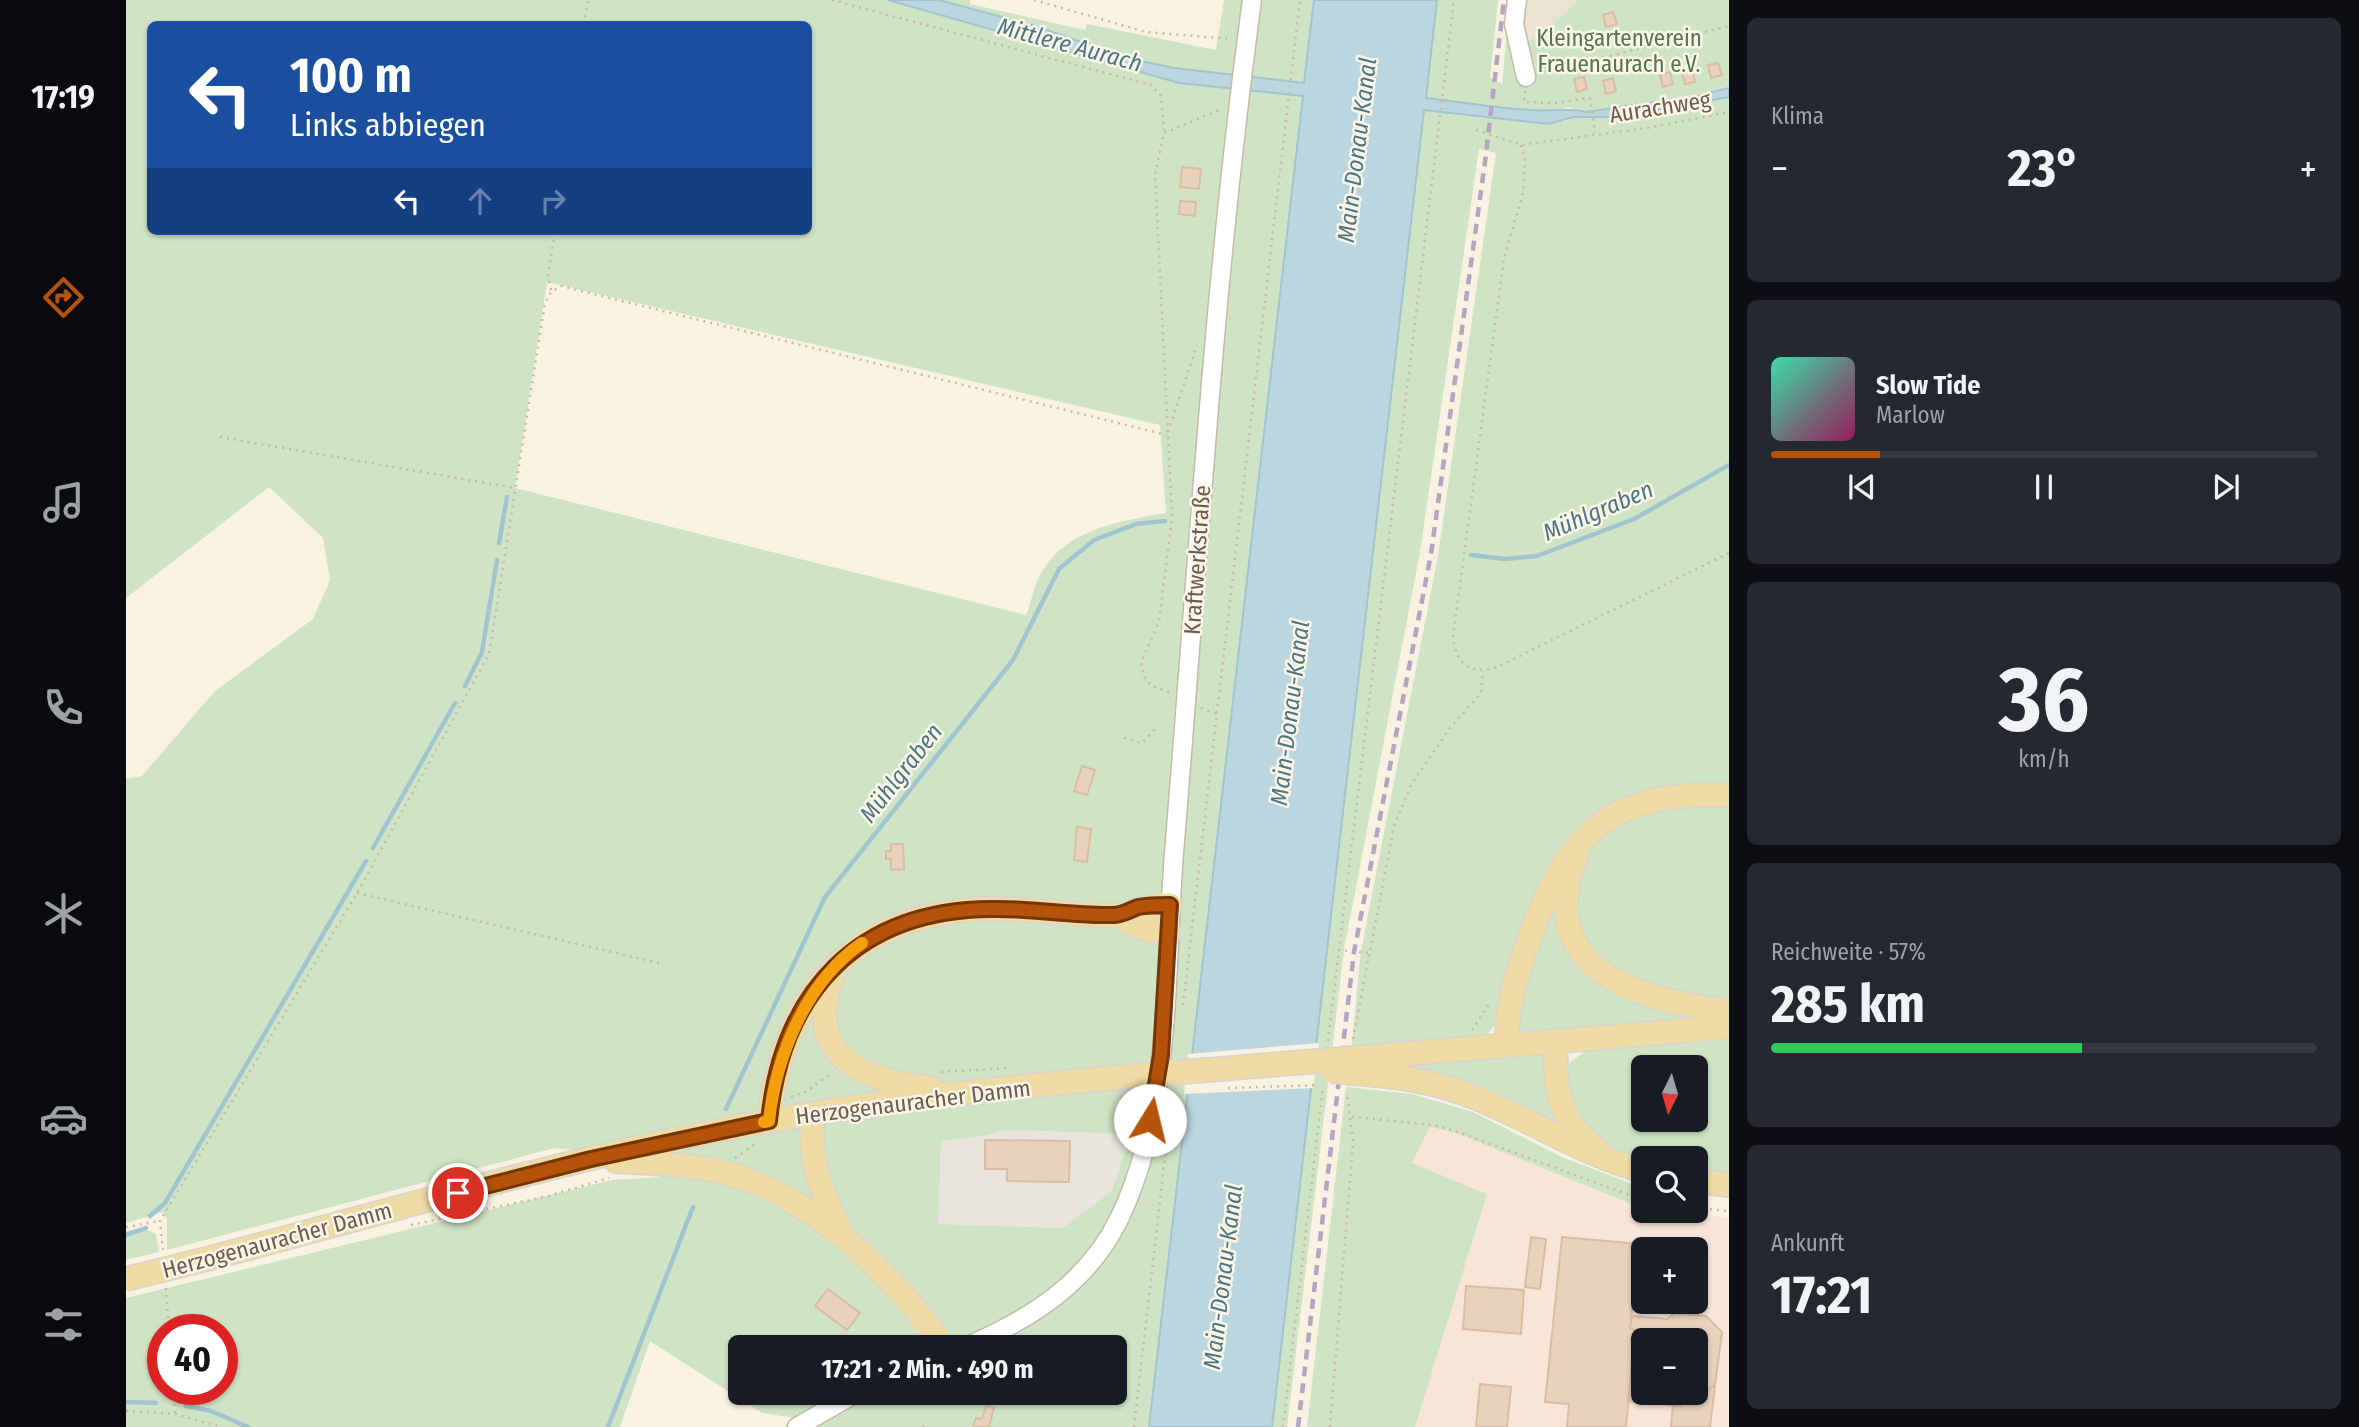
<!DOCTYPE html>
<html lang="de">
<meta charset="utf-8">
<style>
:root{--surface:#171b24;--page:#242831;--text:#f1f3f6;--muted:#9ea1a6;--line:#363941;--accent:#b45309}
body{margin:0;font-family:"Fira Sans Condensed",sans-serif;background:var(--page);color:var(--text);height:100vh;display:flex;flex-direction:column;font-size:26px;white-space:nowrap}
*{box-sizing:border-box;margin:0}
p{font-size:23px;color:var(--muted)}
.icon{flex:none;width:38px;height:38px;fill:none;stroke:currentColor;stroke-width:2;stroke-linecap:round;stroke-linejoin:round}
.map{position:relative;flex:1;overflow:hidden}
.sheet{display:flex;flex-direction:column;gap:18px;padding:18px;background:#0d0f14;width:630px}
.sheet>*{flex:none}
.top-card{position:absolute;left:21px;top:21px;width:665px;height:214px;border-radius:10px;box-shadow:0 2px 5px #0004;background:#1a4fa0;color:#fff;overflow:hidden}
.needle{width:46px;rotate:185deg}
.tools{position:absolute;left:1505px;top:1055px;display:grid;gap:14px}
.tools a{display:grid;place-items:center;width:77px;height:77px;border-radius:10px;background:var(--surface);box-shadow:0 2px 5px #0004;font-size:35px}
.speed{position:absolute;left:21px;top:1314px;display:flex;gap:14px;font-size:35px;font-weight:700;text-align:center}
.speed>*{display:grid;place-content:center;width:91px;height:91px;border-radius:50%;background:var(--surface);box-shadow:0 2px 5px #0004;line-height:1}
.speed .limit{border:10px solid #d22;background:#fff;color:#111}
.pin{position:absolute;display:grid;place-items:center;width:60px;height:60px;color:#fff;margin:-30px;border:4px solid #fff;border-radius:50%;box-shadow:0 2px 7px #0007}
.me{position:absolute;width:77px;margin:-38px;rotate:9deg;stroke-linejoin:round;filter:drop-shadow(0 0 5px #0008)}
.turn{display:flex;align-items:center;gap:24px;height:147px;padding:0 28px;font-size:32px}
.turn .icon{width:91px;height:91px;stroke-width:2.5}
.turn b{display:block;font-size:49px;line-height:60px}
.lanes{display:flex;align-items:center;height:66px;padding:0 28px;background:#0003;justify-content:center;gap:35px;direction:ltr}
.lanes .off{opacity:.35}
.big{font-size:52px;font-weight:700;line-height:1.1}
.sheet .tile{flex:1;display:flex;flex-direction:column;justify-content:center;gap:10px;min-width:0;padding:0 24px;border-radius:10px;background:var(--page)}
.sheet .dial{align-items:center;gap:0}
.dial b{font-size:91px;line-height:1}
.song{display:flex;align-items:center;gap:21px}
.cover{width:84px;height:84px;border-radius:10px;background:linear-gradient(135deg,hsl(160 70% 55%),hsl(330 70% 35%))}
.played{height:7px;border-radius:4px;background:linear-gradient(90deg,var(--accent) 20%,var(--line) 20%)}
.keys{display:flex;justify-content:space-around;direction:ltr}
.heat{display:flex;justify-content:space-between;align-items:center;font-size:38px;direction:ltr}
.charge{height:10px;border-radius:5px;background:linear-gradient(90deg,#34c759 57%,var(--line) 0)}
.trip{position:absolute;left:602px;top:1335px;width:399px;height:70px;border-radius:10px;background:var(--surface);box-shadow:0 2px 5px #0004;font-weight:700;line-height:70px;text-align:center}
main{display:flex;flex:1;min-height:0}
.menu{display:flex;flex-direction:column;width:126px;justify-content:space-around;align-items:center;background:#090b0e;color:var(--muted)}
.menu .icon{width:49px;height:49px}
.menu .selected{color:var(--accent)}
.menu b{font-size:32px;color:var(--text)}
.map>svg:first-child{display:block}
</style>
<main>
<nav class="menu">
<b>17:19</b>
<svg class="icon selected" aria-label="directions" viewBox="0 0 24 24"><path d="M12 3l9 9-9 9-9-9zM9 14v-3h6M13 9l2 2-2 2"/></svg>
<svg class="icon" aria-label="music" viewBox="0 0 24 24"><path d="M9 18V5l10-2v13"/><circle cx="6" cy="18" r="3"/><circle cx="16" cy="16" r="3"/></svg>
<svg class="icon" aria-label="phone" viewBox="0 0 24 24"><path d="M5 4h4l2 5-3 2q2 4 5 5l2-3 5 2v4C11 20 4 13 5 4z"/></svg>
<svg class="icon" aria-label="climate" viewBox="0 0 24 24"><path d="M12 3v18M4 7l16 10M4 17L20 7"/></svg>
<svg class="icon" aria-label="car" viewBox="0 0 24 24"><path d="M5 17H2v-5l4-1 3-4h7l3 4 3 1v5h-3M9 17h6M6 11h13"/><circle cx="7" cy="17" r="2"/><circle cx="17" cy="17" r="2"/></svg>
<svg class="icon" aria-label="filters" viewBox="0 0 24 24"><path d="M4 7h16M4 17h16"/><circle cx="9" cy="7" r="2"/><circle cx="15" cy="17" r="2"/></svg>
</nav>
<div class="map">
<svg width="1603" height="1427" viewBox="0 0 1603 1427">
<rect width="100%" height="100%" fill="#f9f2e3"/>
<path fill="#ece2d1" d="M1386 0H1452L1421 31 1403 41 1388 35Z"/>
<path fill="#f8e5d8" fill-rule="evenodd" d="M1304 1127 1330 1133 1517 1206V1211H1553L1603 1218V1427H1289L1361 1194 1286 1163ZM1517 1250H1570V1302H1517ZM1517 1340H1570V1393H1517Z"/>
<path fill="#e9e4dd" d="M879 1130 1004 1134 986 1191 937 1228 811 1224 815 1141 858 1136Z"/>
<path fill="#cee4c4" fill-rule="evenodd" d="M0 0H844V4L959 30 961 24 1090 50 1098 0H1188L1023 1427H658L669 1418 636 1413 524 1341 494 1427H0V1298L486 1180 535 1177 538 1159 429 1148 41 1250V1219L37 1212 0 1223V779L16 776 89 691 187 619 204 580 197 538 143 487 0 598ZM840 22 909 26 1001 58 1048 68 1105 74 1104 87 1053 83ZM24 24H682V231H24ZM421 282 1034 425 1040 513C995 521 943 528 917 570 908 583 906 601 900 615L389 488ZM879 1130 1003 1134H1004L986 1191 937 1228 812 1224 815 1141 858 1136ZM37 1330H96V1390H37ZM614 1348H989V1393H614Z
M1311 0H1372L1364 78 1376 84 1384 0 1388 35 1403 41 1421 30 1452 0H1603V88L1491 109 1460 112 1442 107 1427 111 1402 110 1354 116 1439 121 1447 117H1493L1603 97V784C1459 779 1421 837 1386 967 1379 990 1379 1018 1360 1035L1224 1062 1235 951 1312 556 1370 153 1353 149 1294 552 1218 950 1161 1427H1146Z
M1603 804V1002L1498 981 1455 939 1448 880 1459 852 1483 826 1542 806Z
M1428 894 1450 954 1584 1018 1393 1033 1391 1005Z
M1603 1040V1174L1570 1172V1158H1517V1162L1465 1137 1438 1089 1444 1062 1461 1050ZM1517 1068H1570V1120H1517Z
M1422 1053 1445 1134 1270 1069 1273 1065Z
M1220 1087 1286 1094 1347 1112 1436 1157 1517 1188V1196L1508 1205 1330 1133 1304 1127 1286 1163 1361 1194 1289 1427H1181Z
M17 1228 30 1234 33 1252 0 1260V1231Z"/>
<path fill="#bbd6df" stroke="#a2c4d0" stroke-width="2" d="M762 0H813L909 26 1001 58 1048 68 1178 83 1188 0H1311L1300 98C1335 102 1370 108 1405 110 1425 112 1441 107 1460 112L1570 96 1603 88V97L1493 117H1447L1422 124 1298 110 1146 1427H1023L1177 96 1053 83Z"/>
<path fill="#f9f2e3" d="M1193 1043 1187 1088 1058 1094 1062 1054Z"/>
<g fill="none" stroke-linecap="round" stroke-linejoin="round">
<path stroke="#a2c4d0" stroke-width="4.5" d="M373 543 381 497
M1345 555 1379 559 1411 556 1508 519 1603 465
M339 686 356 652 371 560
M247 848 329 703
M600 1109 699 897 887 660 933 569 968 540 1010 524 1039 521
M24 1216 39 1203 240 861
M0 1235 20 1228
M0 1402 30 1403
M60 1406 85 1411 122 1427
M482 1427 567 1207"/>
</g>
<path fill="#e8d2bd" stroke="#dbbda1" stroke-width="2" fill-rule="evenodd" d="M1487 12 1491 24 1480 27 1477 15Z
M1592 63 1596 75 1585 78 1582 65Z
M1566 69 1569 82 1559 84 1556 72Z
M1544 72 1547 84 1537 87 1534 75Z
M1458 77 1461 89 1451 92 1448 79Z
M1487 78 1490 91 1480 94 1477 81Z
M1056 167 1075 169 1073 189 1054 187Z
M1054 201 1070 202 1069 216 1053 214Z
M956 766 969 770 961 795 948 791Z
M951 827 965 829 961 862 948 860Z
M765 844H777L778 869 765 870V859H760V851H765Z
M859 1140 944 1141 943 1182 881 1181V1169H859Z
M1405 1237 1420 1239 1414 1289 1399 1287Z
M1436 1237 1513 1244 1504 1329 1509 1330 1500 1427H1441L1443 1404 1419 1402Z
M1340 1286 1398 1290 1395 1334 1337 1329Z
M702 1289 734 1313 721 1330 689 1306Z
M1549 1313 1580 1316 1596 1332 1589 1385 1574 1396 1557 1394 1555 1406 1502 1401 1509 1330 1504 1329 1506 1316 1541 1319ZM1517 1340H1570V1393H1517Z
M1354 1384 1385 1387 1381 1427H1350Z
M1589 1385 1584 1427H1545L1547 1405 1555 1406 1557 1394 1574 1396Z
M860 1406 868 1408 863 1427H847L850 1418 856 1419Z"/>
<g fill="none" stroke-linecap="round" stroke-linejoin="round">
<defs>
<path id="minor" d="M1391 0 1388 24 1400 77
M837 1348C903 1320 962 1284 994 1217 1048 1103 1038 964 1049 841 1072 561 1088 279 1126 0
M671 1427 730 1393"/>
<path id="major" d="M1450 856C1406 971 1515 1001 1603 1011
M990 916 1019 929 1042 932
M707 975C675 1056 739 1082 806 1088
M1429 1041C1431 1089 1428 1117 1470 1148
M1381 1046C1380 1006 1392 968 1406 931 1446 826 1488 792 1603 795
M1253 1056 1603 1027
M1251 1075C1283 1078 1315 1084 1345 1096 1404 1119 1456 1154 1517 1171
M688 1114C680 1156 698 1197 716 1235
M643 1121C657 991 732 910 865 909 906 908 946 916 987 915 1005 915 1020 904 1044 905
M490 1161C525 1163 561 1164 596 1172 686 1194 767 1275 819 1348
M1570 1181 1603 1185
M77 1260C264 1211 452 1155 643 1121 759 1100 877 1088 995 1077"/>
</defs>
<use href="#minor" stroke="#c6b9a9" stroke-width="21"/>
<use href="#major" stroke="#d9d4d1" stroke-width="26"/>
<path stroke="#cfb8a2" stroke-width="2.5" stroke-dasharray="2 5" stroke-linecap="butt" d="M706 0 1025 85 1035 96 1038 133
M908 0 1020 32 1106 39
M458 24 462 0
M1416 73 1603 26
M1399 91 1398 102 1427 103 1464 98 1469 133
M1350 130 1395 145 1520 128 1603 112
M1395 145 1399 160 1397 193 1378 258 1327 637C1330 664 1343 674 1369 668L1603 553
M425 290 422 276 429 231
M1042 432 1071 345
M94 437 389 488
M1043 692 1026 686 1018 677 1015 662 1033 622 1046 518 1029 174 1038 133 1096 109
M1075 708 1091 714
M998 738 1016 743 1030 728
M231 893 533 963
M1212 950 1243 953
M1057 1005 1174 0
M1346 1030 1365 1001
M1227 1039 1268 826 1285 785 1324 728 1355 693 1357 671
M1202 1041 1328 0
M815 1072 882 1068
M665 1097 681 1091 707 1072
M1226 1117 1308 1125 1332 1132 1517 1200
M609 1158 629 1144
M1570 1208 1603 1211
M285 1225 422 1196 483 1178
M0 1227 34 1221
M37 1250 34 1221 231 893 363 654 419 303 425 292 435 286 1041 435
M40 1288 43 1330
M48 1390 49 1414
M745 1397 753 1393
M0 1411 49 1414 96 1427
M797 1427 799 1423
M1008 1427 1045 1105
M1157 1427 1197 1086
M1204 1427 1227 1142 1221 1092"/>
<use href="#minor" stroke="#fff" stroke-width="18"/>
<use href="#major" stroke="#efdba4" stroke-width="23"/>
<path stroke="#b6a4c0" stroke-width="4.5" stroke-dasharray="10 7" stroke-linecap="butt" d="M1172 1427 1228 952 1305 554 1359 162 1378 0"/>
<defs>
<path id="major-bridge" d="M1206 1071 1251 1075
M995 1077 1253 1056
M0 1279 77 1260"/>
</defs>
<use href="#major-bridge" stroke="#d9d4d1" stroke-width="26" stroke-linecap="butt"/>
<path stroke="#cfb8a2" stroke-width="2.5" stroke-dasharray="2 5" stroke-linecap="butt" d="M1102 1088 1193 1085"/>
<use href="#major-bridge" stroke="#efdba4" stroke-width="23"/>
</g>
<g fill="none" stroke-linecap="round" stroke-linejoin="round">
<defs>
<path id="route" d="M332 1193 465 1159 643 1121C656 991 732 910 865 909 906 908 946 916 987 915 996 915 1004 910 1012 907 1023 905 1034 905 1044 905L1035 1055 1024 1120"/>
</defs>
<use href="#route" stroke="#753606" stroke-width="18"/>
<use href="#route" stroke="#b45309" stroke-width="12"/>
<path stroke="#f59e0b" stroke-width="12" d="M638 1122 643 1121C650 1056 680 982 736 943"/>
</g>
<g text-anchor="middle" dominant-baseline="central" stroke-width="5" stroke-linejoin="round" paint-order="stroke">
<g font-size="23" fill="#537749" stroke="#fcf6e9">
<text x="1493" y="38">Kleingartenverein<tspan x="1493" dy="26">Frauenaurach e.V.</tspan></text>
</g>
<g font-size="23" fill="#6d5b4d" stroke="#fcf6e9">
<text transform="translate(1534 107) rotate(-9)">Aurachweg</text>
<text transform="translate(1071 560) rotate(-86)">Kraftwerkstraße</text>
<text transform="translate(787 1102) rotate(-7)">Herzogenauracher Damm</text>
<text transform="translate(151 1240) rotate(-15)">Herzogenauracher Damm</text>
</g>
<g font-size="24" font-style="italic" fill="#4d7684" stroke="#fcf6e9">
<text transform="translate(944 45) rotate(15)">Mittlere Aurach</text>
<text transform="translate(1231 150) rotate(-83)">Main-Donau-Kanal</text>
<text transform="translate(1472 511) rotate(-23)">Mühlgraben</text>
<text transform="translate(1164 713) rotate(-83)">Main-Donau-Kanal</text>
<text transform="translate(775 773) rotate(-52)">Mühlgraben</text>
<text transform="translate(1097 1277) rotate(-83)">Main-Donau-Kanal</text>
</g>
</g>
</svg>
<div class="tools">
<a><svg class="needle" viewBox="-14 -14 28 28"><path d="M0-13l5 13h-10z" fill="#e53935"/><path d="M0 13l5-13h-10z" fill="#9ea1a6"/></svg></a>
<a><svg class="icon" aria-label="search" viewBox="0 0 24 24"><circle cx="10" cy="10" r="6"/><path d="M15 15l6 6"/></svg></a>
<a>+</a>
<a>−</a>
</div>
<div class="speed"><div class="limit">40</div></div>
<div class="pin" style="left:332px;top:1193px;background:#d93025"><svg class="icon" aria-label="arrive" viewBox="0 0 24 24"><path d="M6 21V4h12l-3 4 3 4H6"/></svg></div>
<svg class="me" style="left:1024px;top:1120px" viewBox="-20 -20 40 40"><circle r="19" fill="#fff"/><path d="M0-13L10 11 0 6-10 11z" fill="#b45309"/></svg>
<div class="trip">17:21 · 2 Min. · 490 m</div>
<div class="top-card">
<div class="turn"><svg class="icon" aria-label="left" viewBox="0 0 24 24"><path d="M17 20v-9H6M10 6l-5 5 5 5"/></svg><div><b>100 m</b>Links abbiegen</div></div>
<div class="lanes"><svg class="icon" aria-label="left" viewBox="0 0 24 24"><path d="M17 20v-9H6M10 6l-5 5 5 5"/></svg><svg class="icon off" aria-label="ahead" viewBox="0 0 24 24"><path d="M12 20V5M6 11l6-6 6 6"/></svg><svg class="icon off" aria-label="right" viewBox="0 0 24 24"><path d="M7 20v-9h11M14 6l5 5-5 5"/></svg></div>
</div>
</div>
<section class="sheet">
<div class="tile"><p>Klima</p>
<div class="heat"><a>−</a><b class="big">23°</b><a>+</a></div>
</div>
<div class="tile">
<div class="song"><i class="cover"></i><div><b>Slow Tide</b><p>Marlow</p></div></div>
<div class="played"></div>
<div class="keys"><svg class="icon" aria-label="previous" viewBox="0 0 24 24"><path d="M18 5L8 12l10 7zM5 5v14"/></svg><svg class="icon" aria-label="pause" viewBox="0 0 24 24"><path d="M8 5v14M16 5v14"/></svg><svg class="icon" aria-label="next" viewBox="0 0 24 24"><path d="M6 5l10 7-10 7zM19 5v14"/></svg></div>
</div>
<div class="tile dial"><b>36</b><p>km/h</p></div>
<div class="tile"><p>Reichweite · 57%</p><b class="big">285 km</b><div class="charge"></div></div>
<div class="tile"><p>Ankunft</p><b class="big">17:21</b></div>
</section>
</main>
